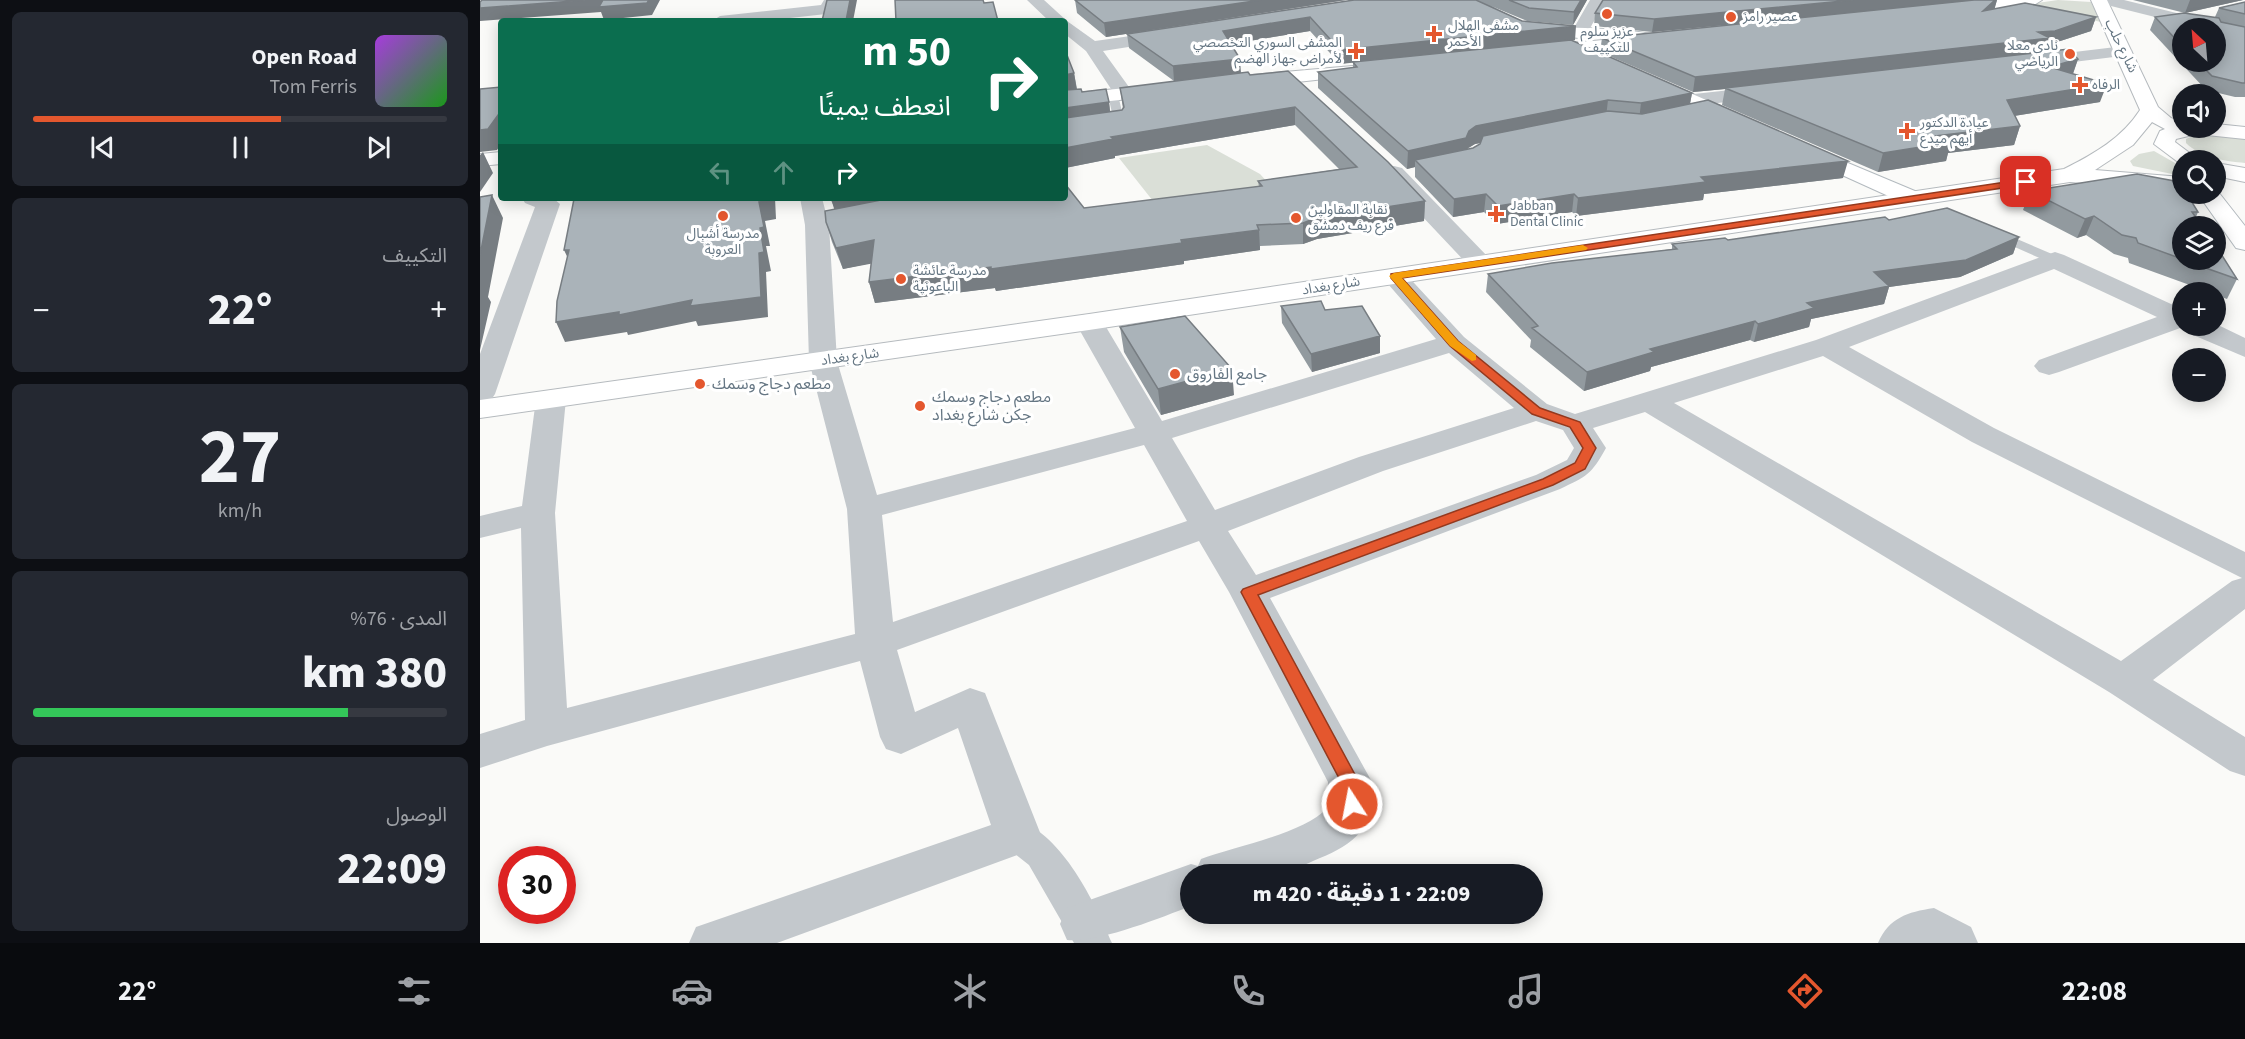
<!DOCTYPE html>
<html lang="ar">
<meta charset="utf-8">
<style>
:root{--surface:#171b24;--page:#242831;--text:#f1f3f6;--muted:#9ea1a6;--line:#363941;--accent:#e4572e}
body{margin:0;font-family:"Source Sans 3","Noto Sans Arabic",sans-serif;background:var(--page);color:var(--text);direction:rtl;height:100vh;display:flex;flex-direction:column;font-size:22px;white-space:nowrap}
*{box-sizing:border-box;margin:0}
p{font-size:20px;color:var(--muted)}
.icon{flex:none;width:33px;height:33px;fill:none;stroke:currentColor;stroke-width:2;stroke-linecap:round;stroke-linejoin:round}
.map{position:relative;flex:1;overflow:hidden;direction:ltr}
.panel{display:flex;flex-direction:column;gap:12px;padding:12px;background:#0d0f14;width:480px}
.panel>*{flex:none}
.banner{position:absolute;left:18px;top:18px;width:570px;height:183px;border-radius:6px;box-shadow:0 3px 15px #0003;direction:rtl;background:#0b6e4f;color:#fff;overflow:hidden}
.needle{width:39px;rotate:334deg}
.controls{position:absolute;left:1692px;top:18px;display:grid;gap:12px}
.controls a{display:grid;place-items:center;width:54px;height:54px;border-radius:50%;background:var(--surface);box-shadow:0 3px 15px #0003;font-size:30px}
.speed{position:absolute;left:18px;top:846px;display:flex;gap:12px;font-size:30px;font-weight:700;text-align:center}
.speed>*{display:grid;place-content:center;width:78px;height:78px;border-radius:50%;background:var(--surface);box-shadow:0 3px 15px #0003;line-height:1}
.speed .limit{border:9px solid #d22;background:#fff;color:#111}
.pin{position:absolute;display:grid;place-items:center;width:51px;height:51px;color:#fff;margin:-26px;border-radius:12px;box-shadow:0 3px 9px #0006}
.me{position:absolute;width:66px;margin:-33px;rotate:349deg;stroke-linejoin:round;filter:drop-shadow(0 0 4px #0008)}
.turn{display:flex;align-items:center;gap:21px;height:126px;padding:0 18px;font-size:27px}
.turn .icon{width:78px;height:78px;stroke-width:2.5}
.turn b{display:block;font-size:42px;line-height:51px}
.lanes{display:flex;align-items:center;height:57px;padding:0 18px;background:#0003;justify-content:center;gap:30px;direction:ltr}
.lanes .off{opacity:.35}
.big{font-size:45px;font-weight:800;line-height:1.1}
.panel .tile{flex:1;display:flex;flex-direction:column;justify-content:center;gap:9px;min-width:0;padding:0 21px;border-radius:9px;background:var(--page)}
.panel .dial{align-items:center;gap:0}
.dial b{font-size:78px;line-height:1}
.song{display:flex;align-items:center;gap:18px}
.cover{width:72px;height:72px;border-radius:9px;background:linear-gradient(135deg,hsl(280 70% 55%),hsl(120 70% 35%))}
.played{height:6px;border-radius:3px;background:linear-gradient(90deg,var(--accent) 60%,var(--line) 60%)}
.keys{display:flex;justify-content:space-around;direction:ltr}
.heat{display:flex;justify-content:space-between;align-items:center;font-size:33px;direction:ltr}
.charge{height:9px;border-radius:4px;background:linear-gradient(90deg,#34c759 76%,var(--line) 0)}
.trip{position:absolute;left:700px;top:864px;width:363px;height:60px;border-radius:30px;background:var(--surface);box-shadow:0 3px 15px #0003;font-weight:800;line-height:60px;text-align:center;direction:rtl}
.dock{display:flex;height:96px;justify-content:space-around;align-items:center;background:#090b0e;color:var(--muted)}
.dock .icon{width:42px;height:42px}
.dock .selected{color:var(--accent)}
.dock b{font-size:27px;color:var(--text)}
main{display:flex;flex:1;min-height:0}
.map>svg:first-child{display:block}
</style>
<main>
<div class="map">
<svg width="1765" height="943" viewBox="0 0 1765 943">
<rect width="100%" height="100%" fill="#fafaf8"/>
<path fill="#dadfd7" d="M1578 0 1611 2 1621 22 1544 5Z
M1720 133 1765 138V163C1745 161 1721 158 1706 143V139Z
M727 145 780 174 791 186 673 201 639 158Z
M1674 151 1702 167V176L1653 166 1650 161 1659 154Z"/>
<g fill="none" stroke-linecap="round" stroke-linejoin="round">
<defs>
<path id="secondary" d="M973 0C1008 0 1018 17 1047 23 1091 31 1136 25 1180 36L1183 40 1174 45 1137 38H1099L1042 32Z
M1169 75 1265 117 1268 121 1265 125H1251L1162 85 1160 81Z
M1325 145 1442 194 1445 199 1442 204H1426L1318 155 1314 151 1318 147Z
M1736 189 1765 226V250L1756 248 1718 194H1736Z"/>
<path id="primary" d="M1511 0H1562L1554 5 1472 14 1464 9 1472 4Z
M1611 0H1627L1678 107 1691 118 1702 122V128H1736V124L1765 127V139L1717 134 1696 139 1695 142 1719 160H1702V165L1674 144 1680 131 1685 129 1672 122 1653 145 1615 170 1702 177V191L1590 182 609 330 0 418V400L609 314 1584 169C1614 154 1642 138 1660 110Z
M1164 36 1170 37 1173 41 1170 45 1061 56 1052 51 1061 46Z
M884 65 893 70 890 74 771 87 762 81 771 75Z
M687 84 696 90 694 94 585 106V94Z
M21 152V164L0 166V154Z
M1736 163 1765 168V182L1736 176Z"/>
</defs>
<use href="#secondary" stroke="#b3babf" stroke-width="2"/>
<use href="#primary" stroke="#b5babe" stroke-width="2"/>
<path fill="#c3c8cc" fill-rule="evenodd" d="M633 92 638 95 645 124 632 128 627 125 634 122 628 95Z
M1516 230 1579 257 1581 260 1575 264 1571 263 1512 237 1510 234Z"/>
<path fill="#c3c8cc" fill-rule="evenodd" d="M538 820C583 836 614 901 632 943H594L549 865 525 846 520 835 525 824Z"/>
<path fill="#c3c8cc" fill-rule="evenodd" d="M344 0H360L352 12 346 14 283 21H232L240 16 341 5Z
M547 0H564L587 21 615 41 693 30 701 35 693 40 623 51 654 94 644 100 637 98 606 51 585 34V21H569Z
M1110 0H1126L1105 37H1093L1091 33Z
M1617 0H1644L1765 30V40L1736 33V28H1719L1619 3Z
M1644 46 1653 51 1650 55 1553 67 1544 62 1553 57Z
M1287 86 1294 88 1296 92 1294 96 1214 106 1204 100 1214 94Z
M914 166 922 168 1009 258 1013 263 1009 268 1000 271 991 268 906 178 903 173 906 168Z
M42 198H73L80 204 15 394 11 400 0 403V354L55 207 45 203Z
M320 198H342L349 225 357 361 397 495 655 428 595 322 599 316 609 314 619 316 623 322 682 421 956 339 901 276 905 271 914 268 923 271 984 337 1067 404 1095 414 1336 340 1566 255 1575 252 1584 255 1702 309V326L1736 324 1765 338V357L1706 332 1703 327 1579 372 1569 375 1559 372 1554 366 1559 360 1677 317 1574 269 1369 347 1514 428 1765 552V609L1673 680 1765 737V776L1750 771 1629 692 1165 412 1113 428 1126 448C1111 475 1107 476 1080 489L790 598 892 782C898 828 872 846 833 861 822 866 810 872 798 874 775 879 736 874 711 874V906C680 918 618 943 587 940L580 924 587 908 711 864 718 866 721 859C754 847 825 833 847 808L848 782 749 592 719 541 417 650 435 712 490 688 505 693 561 835 554 849 297 943H209L216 927 511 825 478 728 421 754 406 749 400 737 380 661 67 746 0 768V734L45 720 41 528 0 538V516L42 506 56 399 60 393 71 390 82 393 86 399 75 513 87 708 375 634 367 509 329 361 325 225ZM969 353 1034 408 879 457 735 510 692 438ZM1343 356 1492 442 1762 578 1752 581 1641 661 1194 403ZM1056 421 1083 430 1094 448 1087 460 1056 475 776 575 748 531 903 471ZM664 445 707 521 413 622 402 515Z
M1454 908 1491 927 1498 943H1398C1409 918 1427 912 1454 908Z"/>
<use href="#secondary" fill="#fff" fill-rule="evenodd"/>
<use href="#primary" fill="#fff" fill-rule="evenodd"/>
</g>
<path fill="#929a9f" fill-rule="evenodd" d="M595 0H866L626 37 597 13Z
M874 0H1107L1093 25 1047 21 1011 6 1042 21 1095 40H1091L1212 93 1210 104 1363 178 1224 194 1223 200 1096 216 1092 212 1017 224 1004 212 973 217 935 177V167L927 169 838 88V72L873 68V62L860 64 830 31 751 44 761 73 770 75 945 201 944 221 837 239 823 244 780 246V250L704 261V264L516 291 515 288 395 303 389 282 391 263 363 269 352 242 346 222 355 209 350 198H585L604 208 779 187 778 181 859 169 815 125 635 156V158L585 168 594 73 597 89 602 92 629 102 630 112 642 110 643 109 640 88 714 79 694 81 649 48 647 34ZM1001 143 1000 144 993 148 987 149 995 144Z
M1517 0 1514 9 1616 17 1611 31 1568 45 1566 51 1598 59 1593 74 1620 102 1534 116 1540 126 1534 145 1468 153 1466 161 1398 172 1242 105 1245 89 1213 92 1120 52 1122 38 1309 19 1172 32 1114 26 1115 13Z
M1653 0H1763L1705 13Z
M1765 2V97H1755L1726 90 1670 30 1675 17H1735L1739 8ZM1702 28 1736 62H1702Z
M1550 191 1718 212 1716 217 1757 279 1747 299 1736 295V292H1729L1649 263 1648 258 1634 254 1606 235 1597 238 1543 210Z
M1409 220 1539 237 1533 254 1480 277 1409 287 1404 304 1331 319 1329 327 1274 342 1270 340 1171 367 1170 371 1104 391 1050 347 1051 340 1006 292 1008 274 1192 249V244L1248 240Z
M801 306 845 310 900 336V353L832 372 802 323Z
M640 327 754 395 681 415 644 352Z"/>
<path fill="#777d82" d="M106 0H180L172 15 124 20 121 12 0 21V8Z
M370 0H377L373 21H366Z
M781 0H866L626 37 624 23Z
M1101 0H1107L1093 25 1094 12Z
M1373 0H1505L1172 32 1174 19Z
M1515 0H1517L1514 11H1503Z
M1710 0H1763L1705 13Z
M830 17V31L744 45 743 31Z
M1616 17 1611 31 1568 45 1565 53 1245 88V89L1213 92 1215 77 1558 32Z
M1096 26 1095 40 860 64V50Z
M760 59 761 74 694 81 693 66Z
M1598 59 1592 76 1570 67Z
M594 73 597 91 585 92V75Z
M1627 84 1620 102 1521 118 1527 100Z
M1212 93 1209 109 1159 120 1161 103Z
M1128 100 1126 117 995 144 988 148 985 156 935 160V167L927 169 928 151 989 131 996 126Z
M629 102 631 120 585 127V108Z
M815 107V125L635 156V158L585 168V148L631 137Z
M21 111V144L17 150 0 152V130Z
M1540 126 1534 145 1468 153 1466 161 1398 172 1403 153 1455 136Z
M3 152 13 173 0 192V155Z
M1368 161 1363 178 1224 194 1223 200 1096 216 1098 198 1221 177Z
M1006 194 1004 212 973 217 974 199Z
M1094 194 1092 212 1017 224 1018 206Z
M12 195 23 218 8 297 11 302 0 350V255Z
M290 198H295L296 219 285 221 290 246H286L291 271 286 272 288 317 218 326 216 321 148 335 147 332 85 342 76 322 279 253V202Z
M351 198H424L355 212Z
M945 201 944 221 837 239 823 244V223L836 218Z
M1614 216 1606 235 1597 238 1605 219Z
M779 230 780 250 704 261V264L516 291 515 288 395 303 389 282Z
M1539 237 1533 254 1480 277 1409 287 1404 304 1331 319 1329 327 1274 342 1278 324 1327 303 1394 272Z
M394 240 400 262 363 269 356 248Z
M84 250H89L93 269Z
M1275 321 1270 340 1171 367 1170 371 1104 391 1107 372 1170 349Z
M900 336V353L832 372 831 354Z
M752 369 754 395 681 415 678 389Z"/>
<path fill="#aab3b9" stroke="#777d82" stroke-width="1.5" d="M2 0H106L0 8V2Z
M123 0H169L167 3 119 7Z
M347 0H370L366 21H342Z
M415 0H503L504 3 513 2 518 21H416Z
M595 0H781L624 23Z
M874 0H996L1042 21 1096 26 860 50 830 17 743 31 760 59 693 66 647 34Z
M1029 0H1101L1094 12 1049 8Z
M1123 0H1373L1174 19 1115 13Z
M1494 0H1515L1503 11 1545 3 1616 17 1575 31 1558 32 1570 38 1215 77 1122 38Z
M1765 2V14L1739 8Z
M1704 13 1739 18 1741 22 1765 27V83H1762L1732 76 1718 62H1736V28H1702V46L1675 17Z
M1091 40 1212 93 1161 103 1128 100 996 126 989 131 986 138 928 151 838 72 877 67 873 62Z
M1589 49 1598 59 1570 67 1627 84 1527 100 1540 126 1455 136 1472 142 1403 153 1245 88Z
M585 50 594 73 585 75Z
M808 71 908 162 945 201 836 218 823 223 777 225 779 230 701 240 702 243 511 269V267L389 282 394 240 356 248 346 222 345 211 411 198H585V184L604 208 782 186 778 181 877 167 815 107 631 137 633 139 585 148V118L642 110 644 107 640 88 768 72 770 75Z
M21 87V111L8 129 0 130V89Z
M601 89 602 92 626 89 629 102 585 108V90Z
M1228 100 1368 161 1221 177 1226 182 1098 198 1094 194 1018 206 1006 194 974 199 935 160 993 148 1000 144 1003 136 1128 111 1162 114Z
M1657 174 1700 182 1702 186V194H1707L1718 212H1712L1722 226H1702V259L1658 243 1656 238 1642 235 1614 216 1605 219 1550 191Z
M12 195 0 255V197Z
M91 198H290L291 201 279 202 284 227 280 228 284 252 279 253 281 297 210 306 212 300 139 315V312L76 322 77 301 89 250H84L94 199H91Z
M1467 208 1539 237 1486 260 1394 272 1409 286 1327 303 1334 308 1278 324 1275 321 1170 349 1174 352 1107 372 1052 328 1058 326 1008 274 1072 263 1197 249 1192 244 1245 238 1248 240 1405 217 1409 220Z
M1736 246 1757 279 1703 260H1736Z
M841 301 845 310 882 306 900 336 831 354 801 306Z
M705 316 752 369 678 389 640 327Z"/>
<path fill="#e4572e" stroke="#94391e" stroke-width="1.5" d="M1546 179 1549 180V184L922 278 978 341 1060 408 1100 422 1116 448 1105 469 1073 485 778 595 879 782 881 804 879 810 872 812 865 810 861 782 761 592 763 589 1063 479 1095 463 1103 448 1090 427 1052 414 970 346 911 278V274Z"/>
<path fill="#f59e0b" d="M1103 245 1108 248 1106 250 922 278 978 341 996 355V360L992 361 970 346 909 276 914 273Z"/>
<g fill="#e4572e" stroke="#fff" stroke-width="2">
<circle cx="1127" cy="14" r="6"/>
<circle cx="1251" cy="17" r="6"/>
<path d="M951 25h6v6h6v6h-6v6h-6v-6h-6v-6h6z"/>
<path d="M873 42h6v6h6v6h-6v6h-6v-6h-6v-6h6z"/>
<circle cx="1590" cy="54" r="6"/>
<path d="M1597 76h6v6h6v6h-6v6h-6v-6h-6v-6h6z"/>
<path d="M1424 122h6v6h6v6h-6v6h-6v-6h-6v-6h6z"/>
<path d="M1013 205h6v6h6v6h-6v6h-6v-6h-6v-6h6z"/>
<circle cx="243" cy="216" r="6"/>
<circle cx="816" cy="218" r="6"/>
<circle cx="421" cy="279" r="6"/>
<circle cx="695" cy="374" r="6"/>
<circle cx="220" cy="384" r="6"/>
<circle cx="440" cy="406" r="6"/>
</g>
<g text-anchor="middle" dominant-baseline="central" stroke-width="6" stroke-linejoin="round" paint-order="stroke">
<g font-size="14" fill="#657683" stroke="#fff" text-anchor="start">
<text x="1263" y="17">عصير رامز</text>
<text x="968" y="26">مشفى الهلال<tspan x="968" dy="16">الأحمر</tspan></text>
<text x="1127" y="32" text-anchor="middle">عزيز سلوم<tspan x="1127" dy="16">للتكييف</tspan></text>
<text x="862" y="43" text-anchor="end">المشفى السوري التخصصي<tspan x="862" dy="16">لأمراض جهاز الهضم</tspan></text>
<text x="1578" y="46" text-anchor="end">نادي معلا<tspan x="1578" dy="16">الرياضي</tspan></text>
<text x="1612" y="85">الرفاه</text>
<text x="1440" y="123">عيادة الدكتور<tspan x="1440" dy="16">أيهم ميدع</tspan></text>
<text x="1030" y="206">Jabban<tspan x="1030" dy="16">Dental Clinic</tspan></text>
<text x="828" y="210">نقابة المقاولين<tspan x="828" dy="16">فرع ريف دمشق</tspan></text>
<text x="243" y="234" text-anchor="middle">مدرسة أشبال<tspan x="243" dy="16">العروبة</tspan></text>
<text x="433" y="271">مدرسة عائشة<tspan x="433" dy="16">الباعونية</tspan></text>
</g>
<g font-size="14" fill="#657683" stroke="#fff">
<text transform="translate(1641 46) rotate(64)">شارع حلب</text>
<text transform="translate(851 286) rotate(-9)">شارع بغداد</text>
<text transform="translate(370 357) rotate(-8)">شارع بغداد</text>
</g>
<g font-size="16" fill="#657683" stroke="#fff" text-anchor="start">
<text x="707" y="374">جامع الفاروق</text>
<text x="232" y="384">مطعم دجاج وسمك</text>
<text x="452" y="397">مطعم دجاج وسمك<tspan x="452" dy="18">جكن شارع بغداد</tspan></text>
</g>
</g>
</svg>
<div class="controls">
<a><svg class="needle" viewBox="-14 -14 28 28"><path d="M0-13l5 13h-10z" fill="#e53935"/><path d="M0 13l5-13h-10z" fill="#9ea1a6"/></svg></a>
<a><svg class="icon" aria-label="sound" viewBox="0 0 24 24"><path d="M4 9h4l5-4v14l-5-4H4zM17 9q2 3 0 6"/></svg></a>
<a><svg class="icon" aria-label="search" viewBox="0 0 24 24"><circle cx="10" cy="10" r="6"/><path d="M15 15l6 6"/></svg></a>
<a><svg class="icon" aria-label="layers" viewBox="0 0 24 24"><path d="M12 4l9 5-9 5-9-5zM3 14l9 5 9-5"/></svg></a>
<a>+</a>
<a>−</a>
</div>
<div class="speed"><div class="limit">30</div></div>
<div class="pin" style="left:1546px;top:182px;background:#d93025"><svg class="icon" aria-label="arrive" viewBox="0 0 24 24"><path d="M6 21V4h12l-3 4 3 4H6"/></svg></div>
<svg class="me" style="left:872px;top:804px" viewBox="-20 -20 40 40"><circle r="17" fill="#e4572e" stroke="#fff" stroke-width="3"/><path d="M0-11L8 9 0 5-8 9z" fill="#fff"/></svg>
<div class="trip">22:09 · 1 دقيقة · 420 m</div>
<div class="banner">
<div class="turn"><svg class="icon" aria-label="right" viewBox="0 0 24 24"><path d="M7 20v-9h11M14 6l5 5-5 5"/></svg><div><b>50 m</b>انعطف يمينًا</div></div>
<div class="lanes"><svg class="icon off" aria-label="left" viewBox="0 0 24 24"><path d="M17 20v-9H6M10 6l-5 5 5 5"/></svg><svg class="icon off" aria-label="ahead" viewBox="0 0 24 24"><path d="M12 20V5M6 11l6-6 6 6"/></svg><svg class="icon" aria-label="right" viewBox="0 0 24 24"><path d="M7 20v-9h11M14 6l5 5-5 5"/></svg></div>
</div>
</div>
<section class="panel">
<div class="tile">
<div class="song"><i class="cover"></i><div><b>Open Road</b><p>Tom Ferris</p></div></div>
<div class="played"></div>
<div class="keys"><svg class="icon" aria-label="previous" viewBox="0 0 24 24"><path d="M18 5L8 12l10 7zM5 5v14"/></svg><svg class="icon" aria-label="pause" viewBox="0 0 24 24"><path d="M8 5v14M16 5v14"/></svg><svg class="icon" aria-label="next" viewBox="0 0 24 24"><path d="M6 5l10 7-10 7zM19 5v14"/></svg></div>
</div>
<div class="tile"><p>التكييف</p>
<div class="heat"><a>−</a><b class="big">22°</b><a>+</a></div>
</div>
<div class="tile dial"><b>27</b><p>km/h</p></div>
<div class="tile"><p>المدى · 76%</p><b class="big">380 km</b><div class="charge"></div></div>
<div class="tile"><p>الوصول</p><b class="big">22:09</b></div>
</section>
</main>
<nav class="dock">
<b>22:08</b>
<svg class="icon selected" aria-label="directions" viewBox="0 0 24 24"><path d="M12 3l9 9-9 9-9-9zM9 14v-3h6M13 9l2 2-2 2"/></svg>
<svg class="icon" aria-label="music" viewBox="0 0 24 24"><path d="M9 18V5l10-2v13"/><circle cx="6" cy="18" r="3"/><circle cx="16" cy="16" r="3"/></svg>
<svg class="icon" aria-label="phone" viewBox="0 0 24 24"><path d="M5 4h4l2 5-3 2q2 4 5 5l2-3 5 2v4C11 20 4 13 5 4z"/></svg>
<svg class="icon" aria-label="climate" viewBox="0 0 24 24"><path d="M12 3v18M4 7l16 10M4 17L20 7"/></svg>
<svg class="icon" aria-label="car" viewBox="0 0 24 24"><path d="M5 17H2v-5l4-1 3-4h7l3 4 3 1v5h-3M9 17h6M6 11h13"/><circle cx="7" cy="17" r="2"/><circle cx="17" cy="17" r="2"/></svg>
<svg class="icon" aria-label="filters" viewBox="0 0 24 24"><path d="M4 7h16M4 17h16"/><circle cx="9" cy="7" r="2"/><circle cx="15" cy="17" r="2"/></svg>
<b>22°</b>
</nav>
